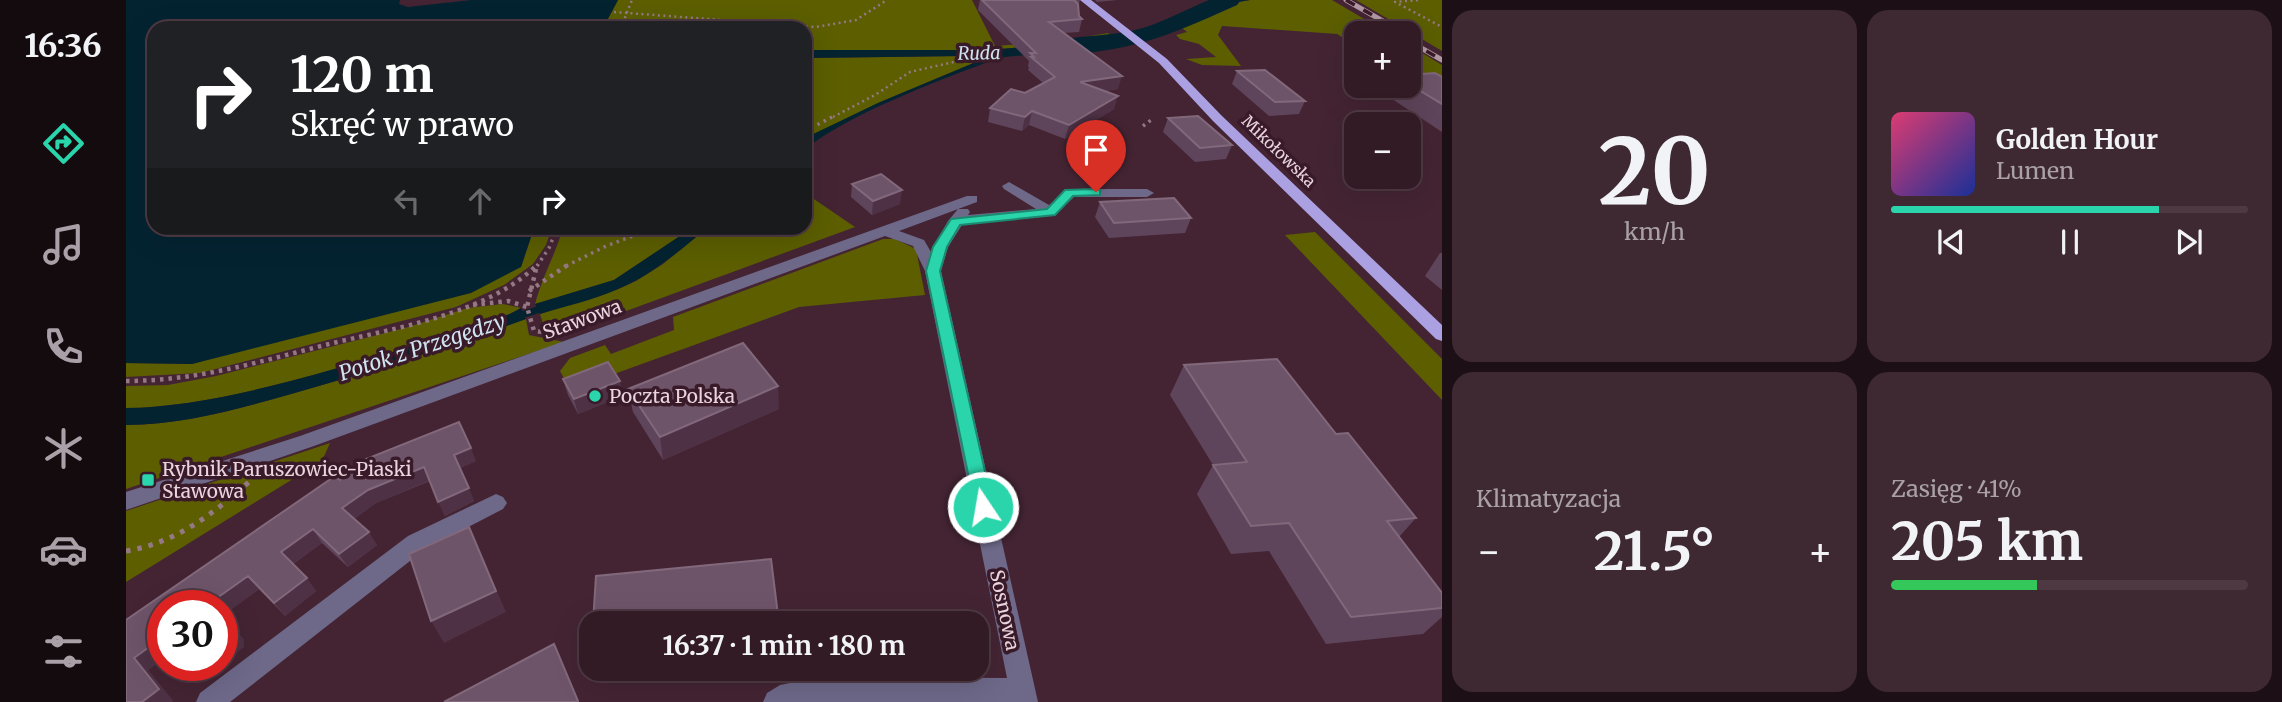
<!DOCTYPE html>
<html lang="pl">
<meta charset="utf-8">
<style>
:root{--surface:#331b26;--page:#3e2832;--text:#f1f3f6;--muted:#a9a1a7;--line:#4e3943;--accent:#2bd5ac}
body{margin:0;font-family:Merriweather,serif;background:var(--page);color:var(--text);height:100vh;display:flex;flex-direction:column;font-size:26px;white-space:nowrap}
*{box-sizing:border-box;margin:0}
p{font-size:23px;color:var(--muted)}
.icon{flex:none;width:38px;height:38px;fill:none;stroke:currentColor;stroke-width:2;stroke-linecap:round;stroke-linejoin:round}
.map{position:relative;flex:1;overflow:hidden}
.sheet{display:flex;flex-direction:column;gap:10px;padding:10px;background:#1c0f15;width:840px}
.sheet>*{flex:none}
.guide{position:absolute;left:21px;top:21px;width:665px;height:214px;border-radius:21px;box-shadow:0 7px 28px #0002,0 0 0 2px var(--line);background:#202124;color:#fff;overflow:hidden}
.buttons{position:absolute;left:1218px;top:21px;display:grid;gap:14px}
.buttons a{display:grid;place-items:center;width:77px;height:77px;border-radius:14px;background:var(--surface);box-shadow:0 7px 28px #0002,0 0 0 2px var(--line);font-size:35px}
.speed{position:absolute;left:21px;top:590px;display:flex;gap:14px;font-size:35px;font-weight:700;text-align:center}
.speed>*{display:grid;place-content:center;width:91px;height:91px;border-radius:50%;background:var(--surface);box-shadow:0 7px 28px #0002,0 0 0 2px var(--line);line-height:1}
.speed .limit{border:10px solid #d22;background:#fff;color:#111}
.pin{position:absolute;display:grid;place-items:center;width:60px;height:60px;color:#fff;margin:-72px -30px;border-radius:50% 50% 50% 0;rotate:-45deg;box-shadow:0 0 7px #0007}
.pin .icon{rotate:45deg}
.me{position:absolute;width:77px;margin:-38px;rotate:348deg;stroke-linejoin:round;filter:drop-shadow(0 0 5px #0008)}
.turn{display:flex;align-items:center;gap:24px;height:147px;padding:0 28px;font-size:32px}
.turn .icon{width:91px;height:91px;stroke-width:2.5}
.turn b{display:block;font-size:49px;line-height:60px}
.lanes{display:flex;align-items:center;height:66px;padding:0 28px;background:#0003;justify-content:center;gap:35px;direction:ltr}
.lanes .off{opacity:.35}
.big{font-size:52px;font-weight:700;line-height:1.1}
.sheet .widget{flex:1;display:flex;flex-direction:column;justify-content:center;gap:10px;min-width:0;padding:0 24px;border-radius:21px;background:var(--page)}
.sheet .dial{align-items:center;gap:0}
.dial b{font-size:91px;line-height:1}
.song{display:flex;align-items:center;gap:21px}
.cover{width:84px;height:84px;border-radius:10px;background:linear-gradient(135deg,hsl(340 70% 55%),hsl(230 70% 35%))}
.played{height:7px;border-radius:4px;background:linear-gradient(90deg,var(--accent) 75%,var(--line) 75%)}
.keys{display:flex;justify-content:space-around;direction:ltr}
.heat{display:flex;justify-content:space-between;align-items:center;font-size:38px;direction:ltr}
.charge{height:10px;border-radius:5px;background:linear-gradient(90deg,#34c759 41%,var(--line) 0)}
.sheet .tiles{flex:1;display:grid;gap:10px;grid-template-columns:repeat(2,1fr)}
.trip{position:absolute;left:453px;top:611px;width:410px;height:70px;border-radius:21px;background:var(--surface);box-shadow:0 7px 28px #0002,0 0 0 2px var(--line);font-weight:700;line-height:70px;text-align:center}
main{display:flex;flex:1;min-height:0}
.tab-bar{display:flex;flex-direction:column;width:126px;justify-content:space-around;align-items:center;background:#140b0f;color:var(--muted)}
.tab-bar .icon{width:49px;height:49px}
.tab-bar .active{color:var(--accent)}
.tab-bar b{font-size:32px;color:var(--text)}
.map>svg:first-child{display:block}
</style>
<main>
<nav class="tab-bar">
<b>16:36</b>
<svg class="icon active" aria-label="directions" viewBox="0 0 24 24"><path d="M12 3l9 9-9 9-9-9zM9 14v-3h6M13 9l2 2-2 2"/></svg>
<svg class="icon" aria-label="music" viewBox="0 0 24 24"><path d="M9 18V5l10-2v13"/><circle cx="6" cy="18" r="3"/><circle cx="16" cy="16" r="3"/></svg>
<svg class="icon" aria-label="phone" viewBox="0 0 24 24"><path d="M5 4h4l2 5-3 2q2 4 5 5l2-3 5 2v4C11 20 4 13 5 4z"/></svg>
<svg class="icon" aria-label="climate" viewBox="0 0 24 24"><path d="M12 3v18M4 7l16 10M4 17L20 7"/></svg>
<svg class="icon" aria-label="car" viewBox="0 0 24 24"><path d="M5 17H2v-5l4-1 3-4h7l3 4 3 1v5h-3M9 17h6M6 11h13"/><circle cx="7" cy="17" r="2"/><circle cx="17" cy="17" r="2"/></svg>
<svg class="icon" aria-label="filters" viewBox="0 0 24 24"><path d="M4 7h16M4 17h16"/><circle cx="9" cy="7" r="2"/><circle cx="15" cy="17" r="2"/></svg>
</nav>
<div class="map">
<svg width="1316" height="702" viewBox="0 0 1316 702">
<rect width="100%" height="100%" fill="#442433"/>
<path fill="#5c5e00" d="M492 0H846L869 46 935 41 982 33 988 39 863 50H679V28H477Z
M1124 0H1206L1262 33H1230V46L1211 34 1096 26 1092 35 1115 66 1076 65 1060 59 1090 57 1073 44 1054 39 1050 35 1061 32 1056 28 1094 5Z
M1230 0H1316V51Z
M1283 45 1316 65V78L1283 75Z
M837 56 857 59 752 103 679 139V58Z
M679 193 729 227 451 329 418 327 414 314 490 290 510 281 537 264 581 228H679Z
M408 228H426L420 245 407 264 378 285 330 307 74 373 0 377V363L66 364 395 267Z
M437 228H566L488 280 409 304C417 275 429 255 437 228Z
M1189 232 1316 359V400L1159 235Z
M757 239H769L790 249 799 295 673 307 444 390 434 371 444 358 479 345 485 354 548 330 547 317Z
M377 304 395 308C360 328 319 336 280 348 196 373 87 407 0 408V386L42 385 90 376 279 328 341 308Z
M400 319 403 335 438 342 0 489V425C58 425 116 408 172 392 249 370 324 345 400 319Z
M204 443 196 461 0 582V511Z"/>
<path fill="#042331" d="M0 0H274L273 4 282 7 345 0H492L477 28H28V228H408L395 267 345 293 66 364 0 363Z
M1087 0H1124L1094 5 1056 28 1019 40 1011 33 1054 19Z
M988 39 995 46 879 57 862 62C808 82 724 114 679 149L681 137 752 103 855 60 837 56 679 58V50H863Z
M566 228H581C553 251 526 275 492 289 467 300 440 306 414 314L409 304 488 280Z
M395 308 400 319C325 346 249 370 172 392 116 408 58 425 0 425V408C87 407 196 373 280 348 319 336 360 328 395 308Z"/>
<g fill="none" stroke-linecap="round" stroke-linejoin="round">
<path stroke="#042331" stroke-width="7" d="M389 317 421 307"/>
<path fill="#042331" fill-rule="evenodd" d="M1083 0H1115L1111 5C1057 29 1017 48 957 53 944 54 932 57 920 54L916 48 920 42C952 35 985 37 1017 28 1039 21 1061 9 1083 0Z"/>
<path stroke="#947985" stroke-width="2.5" stroke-dasharray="2 3.5" stroke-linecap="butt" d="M1292 0 1269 2 1316 27
M488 12 690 27 730 20 761 0
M502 28 498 20 506 0
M707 117 749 95 784 72 832 61"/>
<path stroke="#947985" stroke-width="3.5" stroke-dasharray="2.5 4.5" stroke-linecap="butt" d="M1017 126 1025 120
M679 131 710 115
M411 266 423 248 431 228
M440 266 478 247 527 228"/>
<path stroke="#947985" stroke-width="4.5" stroke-dasharray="3.5 5" stroke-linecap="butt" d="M410 269 401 307 408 331 426 333
M403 291 443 264
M347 305 382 301 401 307
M0 381C69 381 133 362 199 345 267 328 361 315 412 264"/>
<path stroke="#947985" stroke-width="5" stroke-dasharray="4.5 7" stroke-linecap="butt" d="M0 551C50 543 87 514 124 481"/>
<path fill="#6e6989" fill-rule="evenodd" d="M883 182 923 205 944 189H1021L1028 193 1021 197H948L929 215 924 216 836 225 822 247 815 271 912 702H637L641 693 654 685 693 677 881 678 799 271 787 246 759 236 188 446 0 510V492L174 436 841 196H851V202L773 231 798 240 805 252 822 221 832 209H842L844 212 842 215 910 209 878 189 876 186Z
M370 494 377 497 381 503 377 509 298 550 104 702H70L74 693 282 536Z"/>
<path fill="#aba0e2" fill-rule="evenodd" d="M954 0H965L1041 59 1095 115 1316 325V341L1310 339 1087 121 1033 63Z"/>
<defs>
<path id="rail" d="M1220 0 1278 33
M1283 41 1316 60"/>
</defs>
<use href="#rail" stroke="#b298a3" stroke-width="5"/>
<use href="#rail" stroke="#391a29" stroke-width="3.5" stroke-dasharray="10" stroke-linecap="butt"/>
</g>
<path fill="#5f455b" d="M854 0H954L953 3H952L953 16 956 19 953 32 938 33 992 89 980 91 988 109 939 139 903 125 896 131 862 122 864 108 917 83 902 70 903 68 902 66 903 61 852 10Z
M969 0H991L971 2Z
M1111 71 1179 101 1173 114 1143 116 1106 84Z
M1283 75 1316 77V132L1260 95 1265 86H1283Z
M1042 118 1106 145 1100 159 1069 162 1037 132Z
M726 184 774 204 746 215 725 197Z
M974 202 1065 218 1059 233 983 238 969 217Z
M1314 253H1316V290L1299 276Z
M1058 365 1290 518 1273 537 1316 593V617L1297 634 1200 644 1143 551 1105 554 1071 494 1087 465 1044 395Z
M437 379 497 396 452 414 442 395Z
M502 389 653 409 537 460 507 412Z
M350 461 334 468 348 501 319 516 304 481 250 503 228 519 251 545 222 567 196 543 167 564 190 591 159 616 133 589 22 670 47 701 0 702V620L214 480Z
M652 615V623H467Z"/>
<path fill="#4e3145" d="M996 76 992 89 951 95 954 82Z
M992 96 988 109 939 139 943 125Z
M906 111 903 125 896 131 899 117Z
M776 190 774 204 746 215 747 201Z
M494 381 497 396 452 414 448 399Z
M652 386 653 409 537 460 534 437Z
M345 448 350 461 334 468 328 455Z
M298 467 305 480 250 503 225 521 216 508 242 490Z
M343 488 348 501 319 516 312 502Z
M343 527 380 612 318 643 305 621Z
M187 529 196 543 165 565 155 552Z
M243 532 251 545 222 567 213 554Z
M122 576 133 589 96 616V606H86L84 603Z
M181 578 190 591 159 616 148 603Z
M106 627 118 639V647L96 664V642Z
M37 637V659L22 670 47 701 46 702H16L8 658Z
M80 665H95L87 671Z"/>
<path fill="#6e5469" stroke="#82687b" stroke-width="2" d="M856 0H948L952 4 953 16 956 19 923 22 996 76 954 82 992 96 943 125 906 111 899 117 864 108 885 89 899 93 929 77 905 57H908L904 53H910Z
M1139 70 1179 101 1149 102 1111 71Z
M1309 73 1316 77V104L1283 84V75Z
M1072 116 1106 145 1074 148 1042 118Z
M755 174 776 190 747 201 726 184Z
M1048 198 1065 218 988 223 974 202Z
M617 343 652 386 534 437 502 389Z
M1151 359 1210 434 1222 433 1290 518 1261 521 1316 593V608L1225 617 1163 523 1125 526 1087 465 1121 462 1058 365Z
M482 362 494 381 448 399 437 379Z
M333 422 345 448 328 455 343 488 312 502 298 467 242 490 216 508 243 532 213 554 187 529 155 552 181 578 148 603 122 576 84 603 86 606H37V637L8 658 33 689 16 702H0V620L209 476 214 480 240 459Z
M343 527 370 591 305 621 283 554Z
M645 559 652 615 572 623H467L470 576Z
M96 616 106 627V635L96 642Z
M428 644 452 701 450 702H318Z"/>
<path fill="#2bd5ac" stroke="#1c8a70" stroke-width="2" d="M970 189 974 190V195L947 196 929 215 834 225 821 247 814 271 867 507 864 512 857 515 850 512 800 271 807 247 825 219 921 209 939 190Z"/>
<g fill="#2bd5ac" stroke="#391a29" stroke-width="2.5">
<circle cx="469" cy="396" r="7"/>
<rect x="15" y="473" width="14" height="14" rx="3.5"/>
</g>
<g text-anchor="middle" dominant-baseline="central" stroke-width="7" stroke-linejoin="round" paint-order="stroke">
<g font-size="16" fill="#ead4dd" stroke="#391a29">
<text transform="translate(1153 151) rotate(44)">Mikołowska</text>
</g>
<g font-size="18" font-style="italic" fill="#cfe4f0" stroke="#391a29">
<text transform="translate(853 53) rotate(-1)">Ruda</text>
</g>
<g font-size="19" fill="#ead4dd" stroke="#391a29">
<text transform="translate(456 319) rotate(-20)">Stawowa</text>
<text transform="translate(879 610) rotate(78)">Sosnowa</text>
</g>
<g font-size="19" fill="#ead4dd" stroke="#391a29" text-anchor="start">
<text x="483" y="396">Poczta Polska</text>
<text x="36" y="469">Rybnik Paruszowiec-Piaski<tspan x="36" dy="22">Stawowa</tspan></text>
</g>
<g font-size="21" font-style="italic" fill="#cfe4f0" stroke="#391a29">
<text transform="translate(296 347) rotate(-18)">Potok z Przegędzy</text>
</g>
</g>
</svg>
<div class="buttons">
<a>+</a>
<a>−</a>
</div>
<div class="speed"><div class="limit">30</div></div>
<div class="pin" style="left:970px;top:192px;background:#d93025"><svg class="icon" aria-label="arrive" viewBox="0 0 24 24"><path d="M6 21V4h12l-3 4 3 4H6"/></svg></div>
<svg class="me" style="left:857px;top:507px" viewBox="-20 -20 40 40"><circle r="17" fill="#2bd5ac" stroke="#fff" stroke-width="3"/><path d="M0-11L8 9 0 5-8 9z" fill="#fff"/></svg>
<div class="trip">16:37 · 1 min · 180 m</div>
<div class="guide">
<div class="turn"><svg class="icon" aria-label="right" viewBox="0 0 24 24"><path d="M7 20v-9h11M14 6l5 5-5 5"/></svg><div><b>120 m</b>Skręć w prawo</div></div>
<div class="lanes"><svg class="icon off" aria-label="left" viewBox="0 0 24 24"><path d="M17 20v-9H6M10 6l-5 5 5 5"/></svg><svg class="icon off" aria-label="ahead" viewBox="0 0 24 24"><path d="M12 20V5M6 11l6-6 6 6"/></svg><svg class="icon" aria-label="right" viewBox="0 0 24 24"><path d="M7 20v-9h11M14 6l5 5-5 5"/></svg></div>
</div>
</div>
<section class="sheet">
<div class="tiles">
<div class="widget dial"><b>20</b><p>km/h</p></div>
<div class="widget">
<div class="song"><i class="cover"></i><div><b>Golden Hour</b><p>Lumen</p></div></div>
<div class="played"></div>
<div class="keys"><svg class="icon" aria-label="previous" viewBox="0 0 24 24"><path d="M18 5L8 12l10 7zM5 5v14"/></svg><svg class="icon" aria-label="pause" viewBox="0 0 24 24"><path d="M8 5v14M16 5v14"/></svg><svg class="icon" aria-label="next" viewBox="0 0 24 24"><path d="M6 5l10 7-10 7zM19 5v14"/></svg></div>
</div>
<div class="widget"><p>Klimatyzacja</p>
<div class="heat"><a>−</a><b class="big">21.5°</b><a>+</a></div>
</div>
<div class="widget"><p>Zasięg · 41%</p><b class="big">205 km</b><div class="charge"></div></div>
</div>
</section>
</main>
